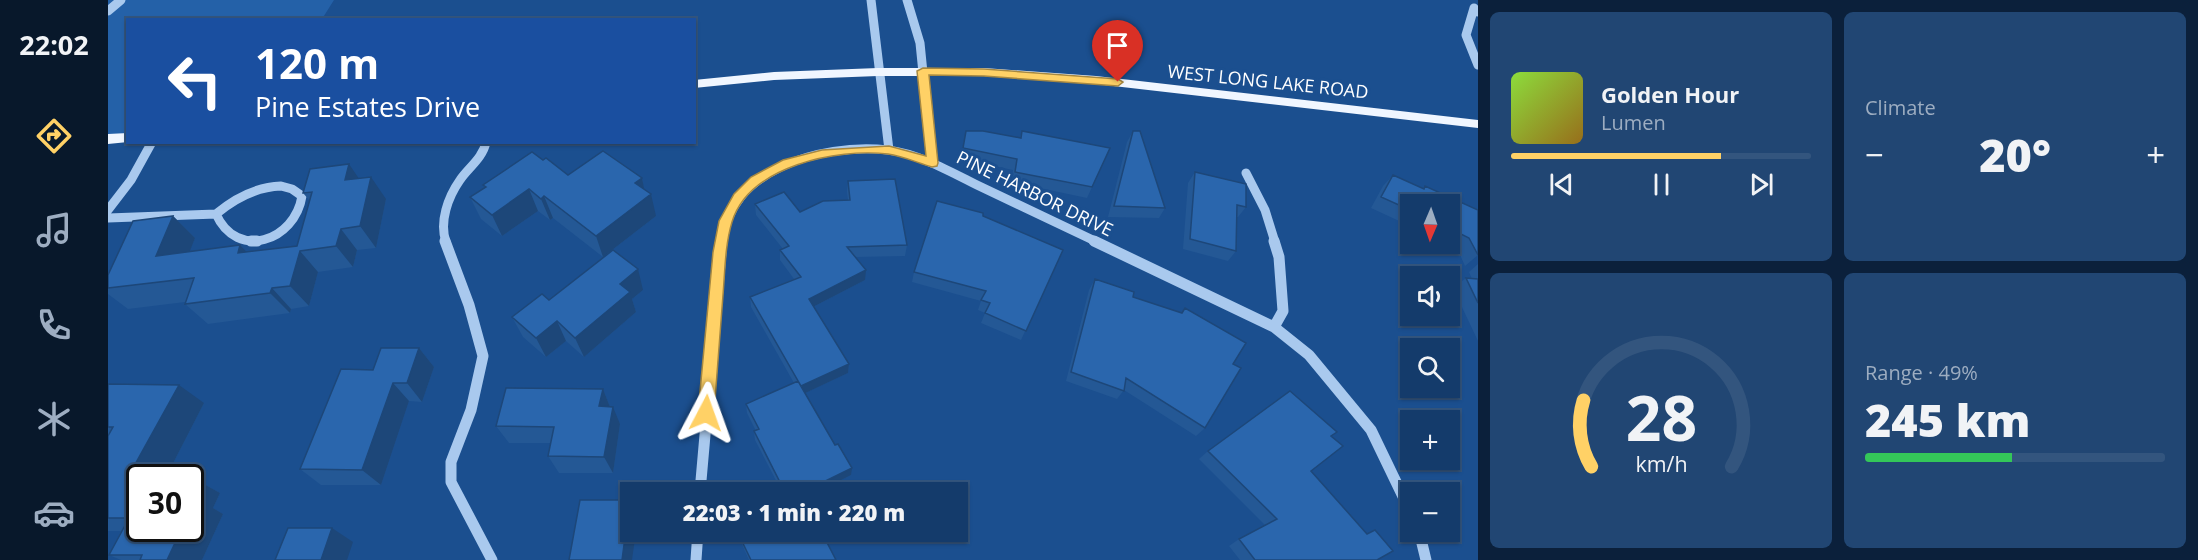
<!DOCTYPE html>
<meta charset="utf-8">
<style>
:root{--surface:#143b6b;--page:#214673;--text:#f1f3f6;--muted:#9dadc1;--line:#33557e;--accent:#ffd166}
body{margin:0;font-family:"Open Sans",sans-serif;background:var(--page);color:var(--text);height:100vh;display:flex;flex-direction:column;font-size:22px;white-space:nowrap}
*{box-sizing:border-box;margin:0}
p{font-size:20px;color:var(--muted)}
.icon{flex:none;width:33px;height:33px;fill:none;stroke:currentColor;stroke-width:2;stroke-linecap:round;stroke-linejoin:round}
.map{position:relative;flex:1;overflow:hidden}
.sheet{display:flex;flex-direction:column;gap:12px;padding:12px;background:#0b203b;width:720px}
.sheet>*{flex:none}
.guide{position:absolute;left:18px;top:18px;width:570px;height:126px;border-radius:0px;box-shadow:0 2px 4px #0004,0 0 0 2px var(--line);background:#1a4fa0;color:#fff;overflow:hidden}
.needle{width:39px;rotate:182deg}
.tools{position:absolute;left:1292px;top:194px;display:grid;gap:12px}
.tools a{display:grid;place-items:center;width:60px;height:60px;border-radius:0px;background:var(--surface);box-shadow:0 2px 4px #0004,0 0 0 2px var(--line);font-size:30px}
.speed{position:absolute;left:18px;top:464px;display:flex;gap:12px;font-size:30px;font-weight:700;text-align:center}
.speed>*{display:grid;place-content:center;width:78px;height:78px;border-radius:50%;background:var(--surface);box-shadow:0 2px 4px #0004,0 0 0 2px var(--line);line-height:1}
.speed .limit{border:3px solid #111;border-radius:9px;background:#fff;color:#111}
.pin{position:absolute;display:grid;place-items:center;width:51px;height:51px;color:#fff;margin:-62px -26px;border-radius:50% 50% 50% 0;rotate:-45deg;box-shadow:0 0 6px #0007}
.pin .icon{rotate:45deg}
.me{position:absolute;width:66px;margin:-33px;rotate:4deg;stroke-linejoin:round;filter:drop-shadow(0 0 4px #0008)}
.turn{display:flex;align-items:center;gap:21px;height:126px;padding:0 30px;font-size:27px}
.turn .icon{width:78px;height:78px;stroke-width:2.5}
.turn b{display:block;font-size:42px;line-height:51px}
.big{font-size:45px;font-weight:800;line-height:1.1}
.sheet .widget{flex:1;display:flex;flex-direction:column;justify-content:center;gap:9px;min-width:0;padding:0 21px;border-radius:9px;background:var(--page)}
.sheet .dial{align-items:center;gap:0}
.dial svg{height:156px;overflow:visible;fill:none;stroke:var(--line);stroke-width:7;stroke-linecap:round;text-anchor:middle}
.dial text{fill:var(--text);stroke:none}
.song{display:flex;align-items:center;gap:18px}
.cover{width:72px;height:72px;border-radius:9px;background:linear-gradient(135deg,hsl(90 70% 55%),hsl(40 70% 35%))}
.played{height:6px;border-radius:3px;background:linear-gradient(90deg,var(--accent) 70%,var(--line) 70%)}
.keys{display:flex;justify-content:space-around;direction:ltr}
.heat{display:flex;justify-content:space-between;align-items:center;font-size:33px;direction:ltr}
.charge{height:9px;border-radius:4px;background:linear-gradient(90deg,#34c759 49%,var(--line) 0)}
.sheet .tiles{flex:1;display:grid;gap:12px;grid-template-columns:repeat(2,1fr)}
.trip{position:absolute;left:512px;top:482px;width:348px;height:60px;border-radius:0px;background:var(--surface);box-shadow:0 2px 4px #0004,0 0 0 2px var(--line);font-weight:800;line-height:60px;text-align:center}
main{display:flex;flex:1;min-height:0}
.tab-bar{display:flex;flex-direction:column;width:108px;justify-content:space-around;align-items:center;background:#08182b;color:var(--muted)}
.tab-bar .icon{width:42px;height:42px}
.tab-bar .selected{color:var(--accent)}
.tab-bar b{font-size:27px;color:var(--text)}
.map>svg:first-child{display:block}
</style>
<main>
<nav class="tab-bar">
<b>22:02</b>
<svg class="icon selected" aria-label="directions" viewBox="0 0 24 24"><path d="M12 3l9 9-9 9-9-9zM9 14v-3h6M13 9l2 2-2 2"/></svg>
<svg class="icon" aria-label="music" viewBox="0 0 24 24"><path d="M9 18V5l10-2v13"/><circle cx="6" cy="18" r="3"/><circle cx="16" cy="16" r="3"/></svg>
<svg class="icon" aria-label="phone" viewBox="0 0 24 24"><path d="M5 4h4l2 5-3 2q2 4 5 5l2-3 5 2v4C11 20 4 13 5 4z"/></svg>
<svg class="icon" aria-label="climate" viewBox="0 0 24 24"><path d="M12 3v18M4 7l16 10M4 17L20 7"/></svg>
<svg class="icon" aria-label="car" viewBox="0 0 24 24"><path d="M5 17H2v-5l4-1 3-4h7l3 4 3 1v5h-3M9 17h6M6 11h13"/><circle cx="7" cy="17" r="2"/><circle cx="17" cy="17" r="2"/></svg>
</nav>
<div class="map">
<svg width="1370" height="560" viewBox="0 0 1370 560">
<rect width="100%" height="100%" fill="#1b4f8f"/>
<path fill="#2461a8" d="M0 0H226L214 19 20 20 19 142 0 138Z"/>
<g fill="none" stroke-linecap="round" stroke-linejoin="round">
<path stroke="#a9c9ee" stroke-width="9" d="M763 0 781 150
M799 0 812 43 824 163
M0 11 13 0
M1370 12 1366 8 1358 35 1370 65
M1138 173 1157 210 1167 242
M173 186 184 189 194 196C187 241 129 261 108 214 127 198 148 187 173 186Z
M0 210 23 180 44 142
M0 218 108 214
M338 242C331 222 340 197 352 180 360 168 375 158 378 142
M614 242C620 205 639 183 673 167 705 152 745 146 780 150 811 154 841 171 869 185 909 204 949 223 989 242"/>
<path stroke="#a9c9ee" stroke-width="11" d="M143 241H149
M337 241 361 305 375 356 363 410 343 462V482L384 560
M986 241 1166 327 1201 355 1263 430 1302 511
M1166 327 1175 311 1171 257 1166 241
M592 492 614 241
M1311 531 1318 560
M588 560 590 531"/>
<path fill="#f0f6ff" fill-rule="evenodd" d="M770 68H876L988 76 1370 120V128L988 84 876 76H770L666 80 586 88V80L666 72Z
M20 133V142L0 144V134Z"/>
</g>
<path fill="#245895" d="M858 131 912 138 914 131 1002 148 979 198 903 182 905 170 852 159Z
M1025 131 1057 208 1051 218 1000 217 1019 142Z
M435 160 460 175 534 178 536 190 548 216 495 257 445 218 442 220 430 211 394 236 373 219 362 197 377 188 375 185Z
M1087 172 1138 207 1130 217H1129L1128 251 1120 261 1075 249 1080 183Z
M1285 175 1315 189 1317 186 1370 210V255L1357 266 1349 248 1338 243H1341V204H1302V226L1263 208 1275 186Z
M251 179 278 199 268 248 249 250 245 267 210 272 201 306 183 309 182 313 100 324 77 304V302L20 309 0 294V275L65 216 87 238 81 252H139L189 246 202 201 195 193Z
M740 181 799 245 797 256 748 257 757 280 705 307 741 364 740 373 697 393 743 475 710 492H674L647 440 646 431H648L639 413 638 404 686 383 643 307 642 297 686 279 672 260V250L675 249 648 215 647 204 692 212 740 200 739 192Z
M875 216 955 250 913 340 873 323 877 313 870 310 873 301 804 282 806 272Z
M1370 264V341L1345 288 1358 278 1364 279 1361 272Z
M987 279 1025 297 1125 364 1097 428 1088 436 1016 390 1009 399 958 381 981 290Z
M535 290 524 299 528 312 476 357 458 341 438 357 415 337 404 317 441 300Z
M311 348 326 367 314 402 301 401 273 485H213L192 469 265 370Z
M0 384 96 403 58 477H32L85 478 112 493 105 508 115 514 94 560H13L1 555 13 531H0Z
M495 389 502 407 512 424 505 473H451L440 456 443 443H401L388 426Z
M1223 436 1203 471 1259 534 1269 560H1132L1121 546 1131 539 1157 525 1091 459 1100 451Z
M628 531H713L728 560H641Z"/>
<path fill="#1d4779" d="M241 164 256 186 237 180Z
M263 177 278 199 268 248 252 226Z
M534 178 538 198 543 194 548 216 495 257 488 236 527 183Z
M421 189 430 211 394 236 384 215Z
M436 196 445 218 442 220 433 199Z
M65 216 87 238 72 276 48 256Z
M233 229 249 250 245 267 228 246Z
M132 245 152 266 130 253Z
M192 251 210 272 201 306 182 286Z
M530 269 535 290 524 299 528 312 476 357 467 338 512 284Z
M758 270 757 280 701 309V299Z
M164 288 183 309 182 313 162 293Z
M449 321 458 341 438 357 428 338Z
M311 348 326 367 314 402 299 383Z
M741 364 740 373 693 395V386Z
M285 383 301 401 273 485 254 470Z
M71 385 96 403 58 477H20Z
M495 389 502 407 491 406Z
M505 407 512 424 505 473 496 457Z
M744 468 743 475 710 492H695Z
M85 478 112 493 105 508 115 514 94 560H59L74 528H82V483Z
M522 505V531H528L524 560H514Z
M224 528 245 542 239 560H213Z"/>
<path fill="#2a66ad" stroke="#1d4779" stroke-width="1.5" d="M858 131H875L913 138 914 131 1002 148 984 187 907 172 909 159 855 148Z
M1025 131H1032L1057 208 1006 206Z
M495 151 534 178 527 183 543 194 488 236 436 196 433 199 421 189 384 215 362 197 378 187 375 185 424 152 435 160 438 158 460 175Z
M241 164 237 180 263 177 252 226 233 229 228 246 192 251 182 286 164 288 162 293 77 304 86 278 0 288V275L25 221 65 216 48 256 132 245 130 253 189 246 204 192 195 193 202 169Z
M1087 172 1138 184V207L1129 205 1128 251 1082 239Z
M1285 175 1316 189 1317 186 1370 210V255L1361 238 1341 228V204H1302V210L1273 197Z
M787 179 799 245 739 247 758 270 701 299 741 364 693 386 642 297 693 277 672 250 681 246 647 204 676 192 692 212 715 201 742 200 740 181Z
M829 201 875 213V216L955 250 918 331 877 313 882 303 873 300 878 291 806 272Z
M505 250 530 269 512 284 522 292 467 338 449 321 428 338 404 317 434 294 441 300Z
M1358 278 1370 279V303Z
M987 279 1026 292 1025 297 1074 313 1077 308 1138 343 1125 364 1133 368 1097 428 1018 378 1016 391 963 372Z
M273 348H311L299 383H285L254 470 192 469 233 369 265 370Z
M690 381 727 445 730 444 744 468 695 492H677L646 431 651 429 638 404Z
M0 384 71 385 20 477H32V528H74L59 560H32L34 555H1L21 518H0V436L5 427H0Z
M398 388 495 389 491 406 505 407 496 457 440 456 446 427 388 426Z
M1182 391 1229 432 1223 436 1235 446 1203 471 1259 534 1267 530 1285 551 1269 560H1147L1131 539 1169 519 1100 451Z
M82 499H88L82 511Z
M472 500H522L514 560H461Z
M180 528H224L213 560H167Z
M629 531H713L728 560H643Z"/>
<path fill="#ffd166" stroke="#a68842" stroke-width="1.5" d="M815 68 876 69 1010 79 1015 82 1010 86 876 76 821 75 830 163 829 166 824 167C810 163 795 156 780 154 729 148 641 166 624 222 617 245 617 271 615 295 612 334 609 374 606 413L603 418 598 420 592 418 590 413 605 252 611 221 626 194 643 177 675 160 714 150 781 146 818 156 809 71Z"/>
<g text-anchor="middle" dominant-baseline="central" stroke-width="6" stroke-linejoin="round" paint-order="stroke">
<g font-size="18" fill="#fff" stroke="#1b4f8f">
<text transform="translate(1160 81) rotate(6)">WEST LONG LAKE ROAD</text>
<text transform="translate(927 193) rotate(26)">PINE HARBOR DRIVE</text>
</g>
</g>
</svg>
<div class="tools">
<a><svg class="needle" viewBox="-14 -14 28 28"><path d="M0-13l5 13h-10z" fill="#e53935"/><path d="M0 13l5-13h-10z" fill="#9dadc1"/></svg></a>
<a><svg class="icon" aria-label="sound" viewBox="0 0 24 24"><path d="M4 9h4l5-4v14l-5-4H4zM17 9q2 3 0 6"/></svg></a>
<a><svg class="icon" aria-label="search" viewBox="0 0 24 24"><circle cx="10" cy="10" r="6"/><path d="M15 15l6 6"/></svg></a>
<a>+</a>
<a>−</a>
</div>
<div class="speed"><div class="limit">30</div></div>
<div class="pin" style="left:1010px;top:82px;background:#d93025"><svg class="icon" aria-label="arrive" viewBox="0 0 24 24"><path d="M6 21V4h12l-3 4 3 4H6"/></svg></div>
<svg class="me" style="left:598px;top:413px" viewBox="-20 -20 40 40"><path d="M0-17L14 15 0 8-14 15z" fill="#ffd166" stroke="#fff" stroke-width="4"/></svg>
<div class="trip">22:03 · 1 min · 220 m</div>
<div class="guide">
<div class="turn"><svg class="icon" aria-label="left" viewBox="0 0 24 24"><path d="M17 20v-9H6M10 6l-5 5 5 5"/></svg><div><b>120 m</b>Pine Estates Drive</div></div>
</div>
</div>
<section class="sheet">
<div class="tiles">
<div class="widget">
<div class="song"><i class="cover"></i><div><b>Golden Hour</b><p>Lumen</p></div></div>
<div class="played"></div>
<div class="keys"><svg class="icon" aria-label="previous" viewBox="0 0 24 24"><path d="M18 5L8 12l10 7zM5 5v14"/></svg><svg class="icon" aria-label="pause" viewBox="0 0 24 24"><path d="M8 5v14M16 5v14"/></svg><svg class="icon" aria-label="next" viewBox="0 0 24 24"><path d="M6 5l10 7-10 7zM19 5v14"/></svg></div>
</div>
<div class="widget"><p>Climate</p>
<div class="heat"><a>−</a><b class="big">20°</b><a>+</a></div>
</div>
<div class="widget dial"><svg viewBox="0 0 100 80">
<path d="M14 69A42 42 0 1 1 86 69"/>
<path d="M14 69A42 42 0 0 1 10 35" stroke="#ffd166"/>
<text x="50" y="56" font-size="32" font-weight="700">28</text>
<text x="50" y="72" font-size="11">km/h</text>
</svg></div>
<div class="widget"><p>Range · 49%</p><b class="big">245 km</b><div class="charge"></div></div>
</div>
</section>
</main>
